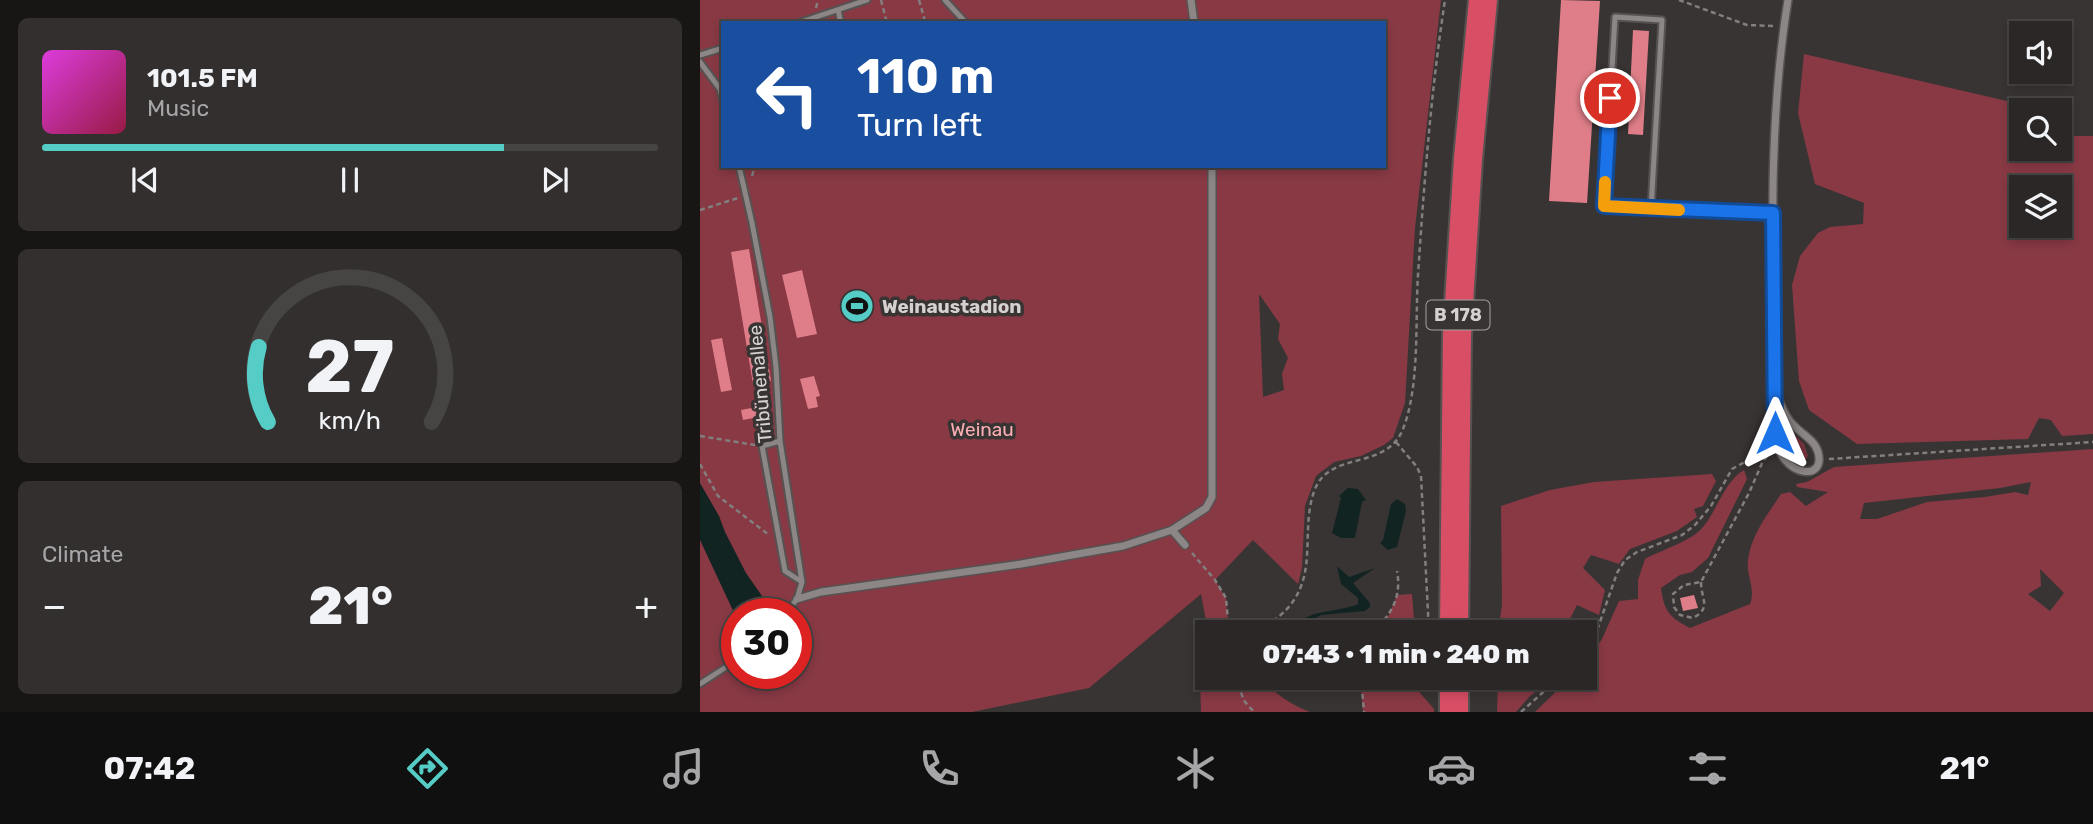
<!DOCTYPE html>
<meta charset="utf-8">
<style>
:root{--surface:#2b2727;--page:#332f2f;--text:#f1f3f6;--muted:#a6a5a7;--line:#474444;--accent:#55cdc6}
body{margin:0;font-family:Rubik,sans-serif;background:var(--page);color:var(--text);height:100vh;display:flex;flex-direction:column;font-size:26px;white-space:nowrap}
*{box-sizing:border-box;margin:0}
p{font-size:23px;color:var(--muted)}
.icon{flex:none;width:38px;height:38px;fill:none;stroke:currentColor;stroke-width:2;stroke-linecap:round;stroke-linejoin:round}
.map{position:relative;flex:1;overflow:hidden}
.drawer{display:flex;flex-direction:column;gap:18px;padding:18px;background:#181515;width:700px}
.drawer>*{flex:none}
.banner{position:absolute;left:21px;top:21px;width:665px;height:147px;border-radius:0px;box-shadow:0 4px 10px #0003,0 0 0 2px var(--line);background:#1a4fa0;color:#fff;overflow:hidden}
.tools{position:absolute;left:1309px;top:21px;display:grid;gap:14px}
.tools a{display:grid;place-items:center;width:63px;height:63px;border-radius:0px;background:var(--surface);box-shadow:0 4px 10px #0003,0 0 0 2px var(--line);font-size:35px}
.speed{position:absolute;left:21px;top:598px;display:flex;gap:14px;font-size:35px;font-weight:700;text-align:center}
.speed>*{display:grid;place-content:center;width:91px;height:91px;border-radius:50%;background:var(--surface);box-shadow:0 4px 10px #0003,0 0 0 2px var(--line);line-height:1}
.speed .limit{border:10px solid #d22;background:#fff;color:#111}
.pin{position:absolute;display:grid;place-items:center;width:60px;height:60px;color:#fff;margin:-30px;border:4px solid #fff;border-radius:50%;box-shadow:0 2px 7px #0007}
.me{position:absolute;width:77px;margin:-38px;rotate:0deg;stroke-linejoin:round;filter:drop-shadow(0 0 5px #0008)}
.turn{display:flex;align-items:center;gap:24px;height:147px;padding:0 21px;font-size:32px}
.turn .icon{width:91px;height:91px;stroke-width:2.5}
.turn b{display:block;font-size:49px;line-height:60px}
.big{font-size:52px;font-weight:800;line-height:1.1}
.drawer .card{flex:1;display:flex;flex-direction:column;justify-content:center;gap:10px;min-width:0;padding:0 24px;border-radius:10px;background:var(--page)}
.drawer .dial{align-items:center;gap:0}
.dial svg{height:182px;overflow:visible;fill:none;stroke:var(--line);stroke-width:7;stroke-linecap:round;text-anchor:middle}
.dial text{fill:var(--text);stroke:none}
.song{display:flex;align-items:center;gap:21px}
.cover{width:84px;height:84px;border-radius:10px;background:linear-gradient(135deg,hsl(300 70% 55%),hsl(340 70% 35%))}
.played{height:7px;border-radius:4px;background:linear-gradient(90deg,var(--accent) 75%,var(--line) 75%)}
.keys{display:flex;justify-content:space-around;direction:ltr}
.heat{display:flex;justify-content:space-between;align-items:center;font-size:38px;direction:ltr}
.trip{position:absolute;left:495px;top:620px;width:402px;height:70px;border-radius:0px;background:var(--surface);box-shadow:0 4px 10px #0003,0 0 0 2px var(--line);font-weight:800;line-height:70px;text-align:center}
.tabs{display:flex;height:112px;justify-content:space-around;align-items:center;background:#111010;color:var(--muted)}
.tabs .icon{width:49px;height:49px}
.tabs .selected{color:var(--accent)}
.tabs b{font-size:32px;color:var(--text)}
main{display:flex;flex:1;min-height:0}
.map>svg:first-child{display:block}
</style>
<main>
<section class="drawer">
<div class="card">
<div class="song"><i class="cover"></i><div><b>101.5 FM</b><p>Music</p></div></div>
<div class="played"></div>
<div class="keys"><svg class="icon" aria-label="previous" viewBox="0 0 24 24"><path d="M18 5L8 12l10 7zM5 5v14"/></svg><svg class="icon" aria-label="pause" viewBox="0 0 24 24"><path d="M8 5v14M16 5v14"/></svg><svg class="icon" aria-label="next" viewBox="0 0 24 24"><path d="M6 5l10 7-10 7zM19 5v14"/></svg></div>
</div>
<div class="card dial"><svg viewBox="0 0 100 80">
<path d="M14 69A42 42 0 1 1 86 69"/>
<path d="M14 69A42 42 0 0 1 10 36" stroke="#55cdc6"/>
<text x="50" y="56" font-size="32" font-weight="700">27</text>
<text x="50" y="72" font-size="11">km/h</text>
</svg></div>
<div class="card"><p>Climate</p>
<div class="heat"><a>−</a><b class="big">21°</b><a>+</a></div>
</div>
</section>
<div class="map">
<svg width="1393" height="712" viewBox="0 0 1393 712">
<rect width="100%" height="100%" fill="#393434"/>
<path fill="#883944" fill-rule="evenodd" d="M0 0H741L715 228 705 403 693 438 684 445 661 456 634 462 616 476 605 506 602 568 598 584 553 540 515 580 526 598 529 632H508L501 594 389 688 272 712H0ZM23 23H684V166H23ZM559 294 580 324 578 339 588 358 582 374 584 390 563 397ZM37 614H96V674H37Z
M1104 54 1324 105 1321 110V149H1360V133L1373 136H1393V434L1362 436 1351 420 1339 418 1328 439 1157 444 1109 410 1099 381 1092 285 1100 256 1118 233 1130 227 1163 224 1164 203 1115 184 1098 113ZM1321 187H1360V226H1321Z
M1086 426 1104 444 1108 456 1104 461 1095 459 1086 444 1083 433Z
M1393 449V712H835L871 677H886V663L902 639 919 601 938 599V580L945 559C961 550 992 541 1003 527 1018 509 1024 482 1044 470L1047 479 1008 558 992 572 980 575 961 588C964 611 969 617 990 628L1050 604C1056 589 1046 576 1048 560 1051 535 1068 514 1081 494L1090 492 1106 506 1128 492 1097 487 1096 484 1107 482 1134 467ZM1331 482 1328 495 1315 492 1285 497 1227 502 1177 519H1160L1164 503 1300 488ZM1340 569 1364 593 1350 611 1328 594 1341 586Z
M1012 474 1016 481 1003 506 994 509 997 517 977 531 930 549 919 564 891 555 883 568 905 590 899 615 877 605 869 621 873 632H798L802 605 801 506 850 490 894 482Z
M712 594 715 632H672L689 615 697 595Z
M507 639 508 677H559C574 693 590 704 610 712H501L500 679Z
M660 677H719L720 693 734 709V712H663Z
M798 677H854L830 696 816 712H797Z"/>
<path fill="#112422" d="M0 483 19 516 25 532 46 573 62 596 67 606 60 614H37L36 617 0 540Z
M648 488 658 489 666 500 662 502 655 538H641L632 533 641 498 639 496Z
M697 499 705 504 706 511 697 547 688 550 680 543 683 540 691 504Z
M637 566 649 577 675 568 653 583 670 603V607L665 611 621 615 607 623V628L611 632H590C607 607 634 614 658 604V598L641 584Z"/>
<path fill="#df7e88" d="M861 0 900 1 887 203 849 201Z
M933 30 949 31 943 135 928 134Z
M49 249 71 381 53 384 31 252Z
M102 270 117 334 97 338 82 275Z
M22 338 32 390 21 392 11 340Z
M114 376 120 396 116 397 118 407 108 409 100 379Z
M62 406 64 416 43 420 41 410Z
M994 595 998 608 983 611 980 598Z"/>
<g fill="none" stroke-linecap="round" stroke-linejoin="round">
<defs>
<path id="lane" d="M245 0 266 23
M138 10 141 23
M915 17 962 20 951 209 904 206Z
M98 23 167 0
M0 55 23 48
M0 62 20 89 23 102
M39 166 52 223 70 317 76 367 80 441 102 582 97 599 85 614
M951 209 1073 213
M80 441 62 446 85 571 102 582
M0 684 37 660"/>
<path id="street" d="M491 0 494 23
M1075 391C1073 261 1067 129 1088 0
M1075 391C1079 401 1083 411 1089 420 1097 432 1114 438 1118 452 1126 481 1087 477 1077 445 1072 429 1075 408 1075 391Z
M472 530 485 545
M97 599 121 592 321 564 423 546 472 530 506 508 512 497V166"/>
<path id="highway" d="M754 632 757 335 768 159 783 0
M754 677V712"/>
</defs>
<use href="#lane" stroke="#575252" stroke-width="9"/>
<use href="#street" stroke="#575252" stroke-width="10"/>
<use href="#highway" stroke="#575252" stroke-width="32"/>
<path stroke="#837f7f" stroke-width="2.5" stroke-dasharray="5 3.5" stroke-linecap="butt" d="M181 0 187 23
M219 0 225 21
M979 0 1047 25 1073 26
M116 8 118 0
M217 23H230
M52 176 55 166
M0 210 38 198
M0 436 55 445
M696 442 717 467 721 476 729 632
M1129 459 1393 442
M0 464 18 496 69 535
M492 553 515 580 526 598 529 632
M1001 582C1001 599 1012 608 993 618L980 615 974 607 973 594 984 585 1001 582 1049 493 1063 461 1070 453
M550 632C563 628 576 620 586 610 620 574 599 530 615 489 631 450 686 471 703 429 720 386 715 322 718 275 724 184 731 91 745 0
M672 632C691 616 702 597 697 571
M886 652 893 642 917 573 925 560 937 552 982 535 995 525 1011 506 1032 469 1067 450
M534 677 545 702 554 712
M661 677 664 712
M821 712 860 677"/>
<use href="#lane" stroke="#8c8686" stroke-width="5"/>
<use href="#street" stroke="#8c8686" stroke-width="7"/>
<use href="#highway" stroke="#d84e65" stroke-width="28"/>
</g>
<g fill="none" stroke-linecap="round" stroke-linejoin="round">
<defs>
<path id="route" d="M910 98 904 206 1073 213 1075 433"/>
</defs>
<use href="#route" stroke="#114b97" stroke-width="18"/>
<use href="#route" stroke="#1a73e8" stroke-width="12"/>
<path stroke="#f59e0b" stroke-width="12" d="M905 182 904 206 979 210"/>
</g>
<defs>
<symbol id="stadium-disc" viewBox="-11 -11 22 22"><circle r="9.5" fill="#55cdc6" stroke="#393434"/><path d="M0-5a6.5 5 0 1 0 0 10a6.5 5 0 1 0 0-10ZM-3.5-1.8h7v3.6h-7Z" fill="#111"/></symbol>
</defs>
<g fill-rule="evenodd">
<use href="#stadium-disc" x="138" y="287" width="38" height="38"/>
</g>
<g text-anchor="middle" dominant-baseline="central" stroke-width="7" stroke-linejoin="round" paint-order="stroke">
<rect fill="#393434" stroke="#a6a2a2" stroke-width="2" x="726.5" y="300.5" width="63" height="29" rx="5"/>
<g font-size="18" font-weight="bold" fill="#d5d1d1">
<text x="758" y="315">B 178</text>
</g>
<g font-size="19" font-weight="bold" fill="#d5d1d1" stroke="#393434" text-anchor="start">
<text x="182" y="306">Weinaustadion</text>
</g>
<g font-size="19" fill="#d5d1d1" stroke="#393434">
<text transform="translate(60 384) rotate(-95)">Tribünenallee</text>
</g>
<g font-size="19" fill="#fbaeb4" stroke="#393434">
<text x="282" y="429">Weinau</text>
</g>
</g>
</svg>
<div class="tools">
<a><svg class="icon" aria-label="sound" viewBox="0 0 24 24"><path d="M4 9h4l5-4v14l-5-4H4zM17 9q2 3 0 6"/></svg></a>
<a><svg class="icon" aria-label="search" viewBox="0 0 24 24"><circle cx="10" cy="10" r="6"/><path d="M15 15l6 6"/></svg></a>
<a><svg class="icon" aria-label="layers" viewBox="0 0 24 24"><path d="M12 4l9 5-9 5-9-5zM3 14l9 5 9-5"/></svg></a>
</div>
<div class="speed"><div class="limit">30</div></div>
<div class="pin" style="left:910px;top:98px;background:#d93025"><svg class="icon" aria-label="arrive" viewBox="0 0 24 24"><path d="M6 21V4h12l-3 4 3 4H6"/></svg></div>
<svg class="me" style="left:1075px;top:433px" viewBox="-20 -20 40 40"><path d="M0-17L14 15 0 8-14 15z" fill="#1a73e8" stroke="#fff" stroke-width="4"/></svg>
<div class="trip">07:43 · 1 min · 240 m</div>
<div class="banner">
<div class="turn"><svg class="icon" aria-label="left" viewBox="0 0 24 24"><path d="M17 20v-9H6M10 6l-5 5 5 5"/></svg><div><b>110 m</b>Turn left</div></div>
</div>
</div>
</main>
<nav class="tabs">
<b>07:42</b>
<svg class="icon selected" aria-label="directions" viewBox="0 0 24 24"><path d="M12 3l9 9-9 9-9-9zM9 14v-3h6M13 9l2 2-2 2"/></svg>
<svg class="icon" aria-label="music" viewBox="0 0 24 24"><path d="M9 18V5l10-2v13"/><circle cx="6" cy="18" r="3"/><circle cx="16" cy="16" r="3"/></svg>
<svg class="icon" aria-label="phone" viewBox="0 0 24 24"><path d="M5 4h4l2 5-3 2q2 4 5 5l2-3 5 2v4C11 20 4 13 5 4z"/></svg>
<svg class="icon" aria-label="climate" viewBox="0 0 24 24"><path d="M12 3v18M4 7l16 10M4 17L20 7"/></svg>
<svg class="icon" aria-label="car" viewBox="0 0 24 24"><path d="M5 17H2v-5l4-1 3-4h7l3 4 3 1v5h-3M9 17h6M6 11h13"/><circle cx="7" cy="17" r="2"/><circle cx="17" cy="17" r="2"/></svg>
<svg class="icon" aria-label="filters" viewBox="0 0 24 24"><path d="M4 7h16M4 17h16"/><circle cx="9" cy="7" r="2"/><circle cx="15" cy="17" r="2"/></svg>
<b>21°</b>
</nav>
